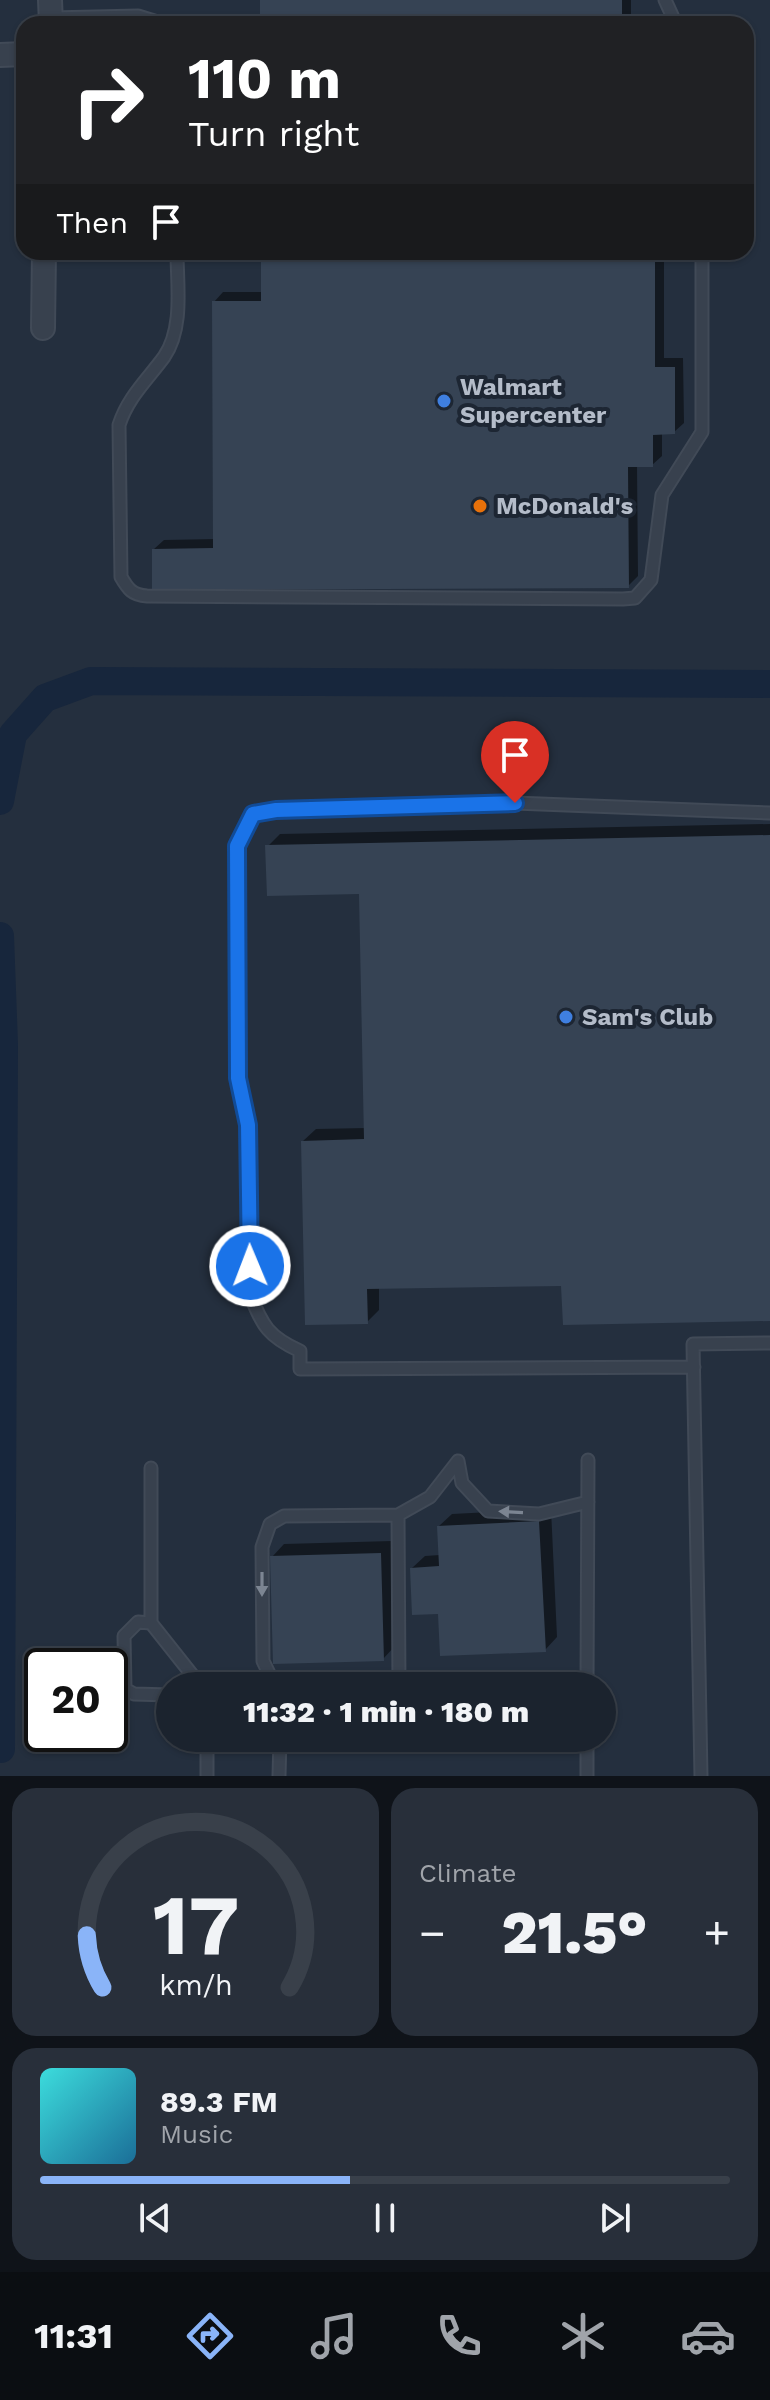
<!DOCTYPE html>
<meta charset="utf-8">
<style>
:root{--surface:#1b232e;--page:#282f3a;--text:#f1f3f6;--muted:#a0a4aa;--line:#39404a;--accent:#8ab4f8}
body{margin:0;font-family:"Work Sans",sans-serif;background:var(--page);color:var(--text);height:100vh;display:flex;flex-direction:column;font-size:30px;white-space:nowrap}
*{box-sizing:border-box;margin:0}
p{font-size:26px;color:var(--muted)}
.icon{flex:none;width:44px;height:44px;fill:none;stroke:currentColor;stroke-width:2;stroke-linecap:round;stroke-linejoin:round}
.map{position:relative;height:1776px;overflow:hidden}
.side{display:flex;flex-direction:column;gap:12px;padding:12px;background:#0f1319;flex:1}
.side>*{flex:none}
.banner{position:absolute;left:16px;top:16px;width:738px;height:244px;border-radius:24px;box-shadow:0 2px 6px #0004,0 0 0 2px var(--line);background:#202124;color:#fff;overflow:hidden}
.speed{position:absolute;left:24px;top:1648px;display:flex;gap:16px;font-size:40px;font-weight:700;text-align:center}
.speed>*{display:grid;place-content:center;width:104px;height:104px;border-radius:50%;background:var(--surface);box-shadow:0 2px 6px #0004,0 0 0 2px var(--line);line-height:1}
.speed .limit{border:4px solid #111;border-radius:12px;background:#fff;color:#111}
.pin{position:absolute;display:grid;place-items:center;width:68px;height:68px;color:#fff;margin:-82px -34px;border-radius:50% 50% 50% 0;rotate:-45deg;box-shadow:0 0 8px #0007}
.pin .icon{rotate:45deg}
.me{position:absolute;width:88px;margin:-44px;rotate:359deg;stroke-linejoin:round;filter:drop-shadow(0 0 6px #0008)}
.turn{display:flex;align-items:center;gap:28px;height:168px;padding:0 40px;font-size:36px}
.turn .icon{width:104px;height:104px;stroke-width:2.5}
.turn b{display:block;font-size:56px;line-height:68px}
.then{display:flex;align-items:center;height:76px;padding:0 40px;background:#0003;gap:16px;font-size:30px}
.big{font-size:60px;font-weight:800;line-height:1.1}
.side .tile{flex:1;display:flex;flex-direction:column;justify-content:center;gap:12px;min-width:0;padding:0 28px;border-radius:24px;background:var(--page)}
.side .dial{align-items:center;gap:0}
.dial svg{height:208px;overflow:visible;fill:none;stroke:var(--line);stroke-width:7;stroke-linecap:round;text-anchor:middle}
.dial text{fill:var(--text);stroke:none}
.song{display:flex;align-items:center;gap:24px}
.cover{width:96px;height:96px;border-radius:12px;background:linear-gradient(135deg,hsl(180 70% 55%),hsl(200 70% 35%))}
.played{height:8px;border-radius:4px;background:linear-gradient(90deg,var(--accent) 45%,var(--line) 45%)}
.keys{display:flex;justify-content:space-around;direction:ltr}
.heat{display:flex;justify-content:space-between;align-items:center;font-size:44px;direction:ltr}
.side .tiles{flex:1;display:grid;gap:12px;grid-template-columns:1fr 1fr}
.tile:last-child{grid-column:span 2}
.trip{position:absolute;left:156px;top:1672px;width:460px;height:80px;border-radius:40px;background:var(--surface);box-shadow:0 2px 6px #0004,0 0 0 2px var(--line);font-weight:800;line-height:80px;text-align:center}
.tabs{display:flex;height:128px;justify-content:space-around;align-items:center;background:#0b0e12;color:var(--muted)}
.tabs .icon{width:56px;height:56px}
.tabs .active{color:var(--accent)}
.tabs b{font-size:36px;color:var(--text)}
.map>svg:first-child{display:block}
</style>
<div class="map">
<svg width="770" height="1776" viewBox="0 0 770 1776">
<rect width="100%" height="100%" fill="#242f3e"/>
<path fill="#0007" d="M262 0H631V24H262Z
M263 252H664V358H683L684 423 674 432 662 433V456L652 465H637L638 576 628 586 154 549 164 540 215 539 214 302 223 292H263Z
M770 824V1319L563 1284 379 1287V1310L367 1322 303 1141 316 1129 366 1128 361 892 268 846 280 834Z
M551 1509 557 1637 545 1650 440 1612 412 1568 425 1556 440 1555 439 1526 452 1514Z
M392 1541 395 1646 383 1659 272 1557 284 1544Z"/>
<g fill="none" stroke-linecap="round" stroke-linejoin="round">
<path stroke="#17263c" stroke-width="28" d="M0 801 13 734 45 698 91 681 770 684
M0 936 4 1045 1 1749"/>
</g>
<path fill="#364354" d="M260 0H622V24H260Z
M261 252H655V367H675V434L653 435V467H628L629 588 152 590V549L213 548 212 301H261Z
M770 835V1321L563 1325 561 1286 367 1289 368 1324 305 1325 301 1141 364 1139 359 894 267 896 265 845Z
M539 1521 546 1652 440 1656 438 1614 412 1615 410 1568 439 1566 437 1526Z
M381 1553 384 1661 273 1664 270 1556Z"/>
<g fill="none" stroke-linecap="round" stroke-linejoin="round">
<defs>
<path id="lane" d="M665 0 676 24
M51 18 138 16 164 24
M177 252C177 285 184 328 164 357 147 380 128 397 119 425L121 577C128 589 132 595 147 596L623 599 635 598 651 580 662 495 702 432V252
M694 1367 300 1369V1351C269 1337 262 1326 250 1294L248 1125 238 1078 237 846 253 814 276 810 515 803 770 813
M458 1461 462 1483 488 1511 539 1514 588 1502
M151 1468V1623L201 1686
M398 1515 430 1497 458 1461
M151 1623 138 1622 124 1636 125 1689 134 1694 170 1695
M275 1686 263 1661 262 1547 270 1524 284 1516 398 1515 399 1686
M587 1686 588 1460
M207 1738V1776
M279 1776 280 1738
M587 1776V1738
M701 1776 693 1344 770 1343"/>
<path id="street" d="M50 0 51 24
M0 55 24 54
M43 328 44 252"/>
</defs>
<use href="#lane" stroke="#414a57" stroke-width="15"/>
<use href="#street" stroke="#414a57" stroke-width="26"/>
<use href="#lane" stroke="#38414e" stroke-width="11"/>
<use href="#street" stroke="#38414e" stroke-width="22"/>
</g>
<defs><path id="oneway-solid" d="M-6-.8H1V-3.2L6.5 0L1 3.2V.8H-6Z" transform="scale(2)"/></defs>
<g fill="#7c8592">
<use href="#oneway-solid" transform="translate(511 1512) rotate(-177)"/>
<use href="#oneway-solid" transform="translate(262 1584) rotate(90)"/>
</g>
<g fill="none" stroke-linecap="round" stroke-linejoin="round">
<defs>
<path id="route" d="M250 1266 248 1125 238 1078 237 846 253 814 276 810 515 803"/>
</defs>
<use href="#route" stroke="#114b97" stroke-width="20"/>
<use href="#route" stroke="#1a73e8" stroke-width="14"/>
</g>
<g fill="#3f7fe0" stroke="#1d2633" stroke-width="3">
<circle cx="444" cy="401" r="8"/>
<circle cx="566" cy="1017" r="8"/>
</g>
<circle fill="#e8710a" stroke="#1d2633" stroke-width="3" cx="480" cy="506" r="8"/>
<g text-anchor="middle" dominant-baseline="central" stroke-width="8" stroke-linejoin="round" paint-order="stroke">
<g font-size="24" font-weight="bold" fill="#b4bcc9" stroke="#1d2633" text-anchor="start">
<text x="460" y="387">Walmart<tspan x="460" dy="28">Supercenter</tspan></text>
<text x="496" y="506">McDonald's</text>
<text x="582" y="1017">Sam's Club</text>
</g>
</g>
</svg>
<div class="speed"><div class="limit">20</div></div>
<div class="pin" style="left:515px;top:803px;background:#d93025"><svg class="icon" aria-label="arrive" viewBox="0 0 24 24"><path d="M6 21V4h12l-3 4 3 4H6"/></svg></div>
<svg class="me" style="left:250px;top:1266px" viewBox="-20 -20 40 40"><circle r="17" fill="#1a73e8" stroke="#fff" stroke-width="3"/><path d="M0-11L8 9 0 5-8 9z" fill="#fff"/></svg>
<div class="trip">11:32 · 1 min · 180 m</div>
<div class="banner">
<div class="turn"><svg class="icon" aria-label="right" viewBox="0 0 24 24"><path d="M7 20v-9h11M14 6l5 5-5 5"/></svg><div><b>110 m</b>Turn right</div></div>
<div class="then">Then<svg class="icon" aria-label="arrive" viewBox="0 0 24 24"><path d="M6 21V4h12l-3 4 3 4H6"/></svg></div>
</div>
</div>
<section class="side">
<div class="tiles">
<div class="tile dial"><svg viewBox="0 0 100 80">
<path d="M14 69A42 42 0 1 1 86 69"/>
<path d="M14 69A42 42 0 0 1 8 49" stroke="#8ab4f8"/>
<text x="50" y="56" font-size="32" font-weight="700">17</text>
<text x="50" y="72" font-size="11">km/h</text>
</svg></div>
<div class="tile"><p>Climate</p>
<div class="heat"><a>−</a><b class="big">21.5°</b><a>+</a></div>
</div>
<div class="tile">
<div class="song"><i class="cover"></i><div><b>89.3 FM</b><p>Music</p></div></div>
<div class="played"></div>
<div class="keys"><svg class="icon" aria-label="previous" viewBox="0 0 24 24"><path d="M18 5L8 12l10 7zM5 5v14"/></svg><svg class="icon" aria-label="pause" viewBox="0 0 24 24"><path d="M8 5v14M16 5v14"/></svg><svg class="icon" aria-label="next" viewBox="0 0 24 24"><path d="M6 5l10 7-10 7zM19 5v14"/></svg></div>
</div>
</div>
</section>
<nav class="tabs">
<b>11:31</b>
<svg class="icon active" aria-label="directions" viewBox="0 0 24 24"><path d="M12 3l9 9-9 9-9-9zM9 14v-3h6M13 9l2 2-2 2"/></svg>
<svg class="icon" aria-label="music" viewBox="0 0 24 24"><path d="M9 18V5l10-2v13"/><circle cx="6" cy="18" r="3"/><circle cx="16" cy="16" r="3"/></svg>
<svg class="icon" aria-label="phone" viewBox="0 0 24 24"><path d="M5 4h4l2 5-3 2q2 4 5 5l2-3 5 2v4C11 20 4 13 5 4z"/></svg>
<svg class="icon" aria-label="climate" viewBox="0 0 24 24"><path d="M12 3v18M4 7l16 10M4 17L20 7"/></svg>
<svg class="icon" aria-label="car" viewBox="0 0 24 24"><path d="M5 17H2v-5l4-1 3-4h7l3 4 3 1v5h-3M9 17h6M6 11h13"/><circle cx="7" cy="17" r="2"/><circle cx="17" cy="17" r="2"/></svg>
</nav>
